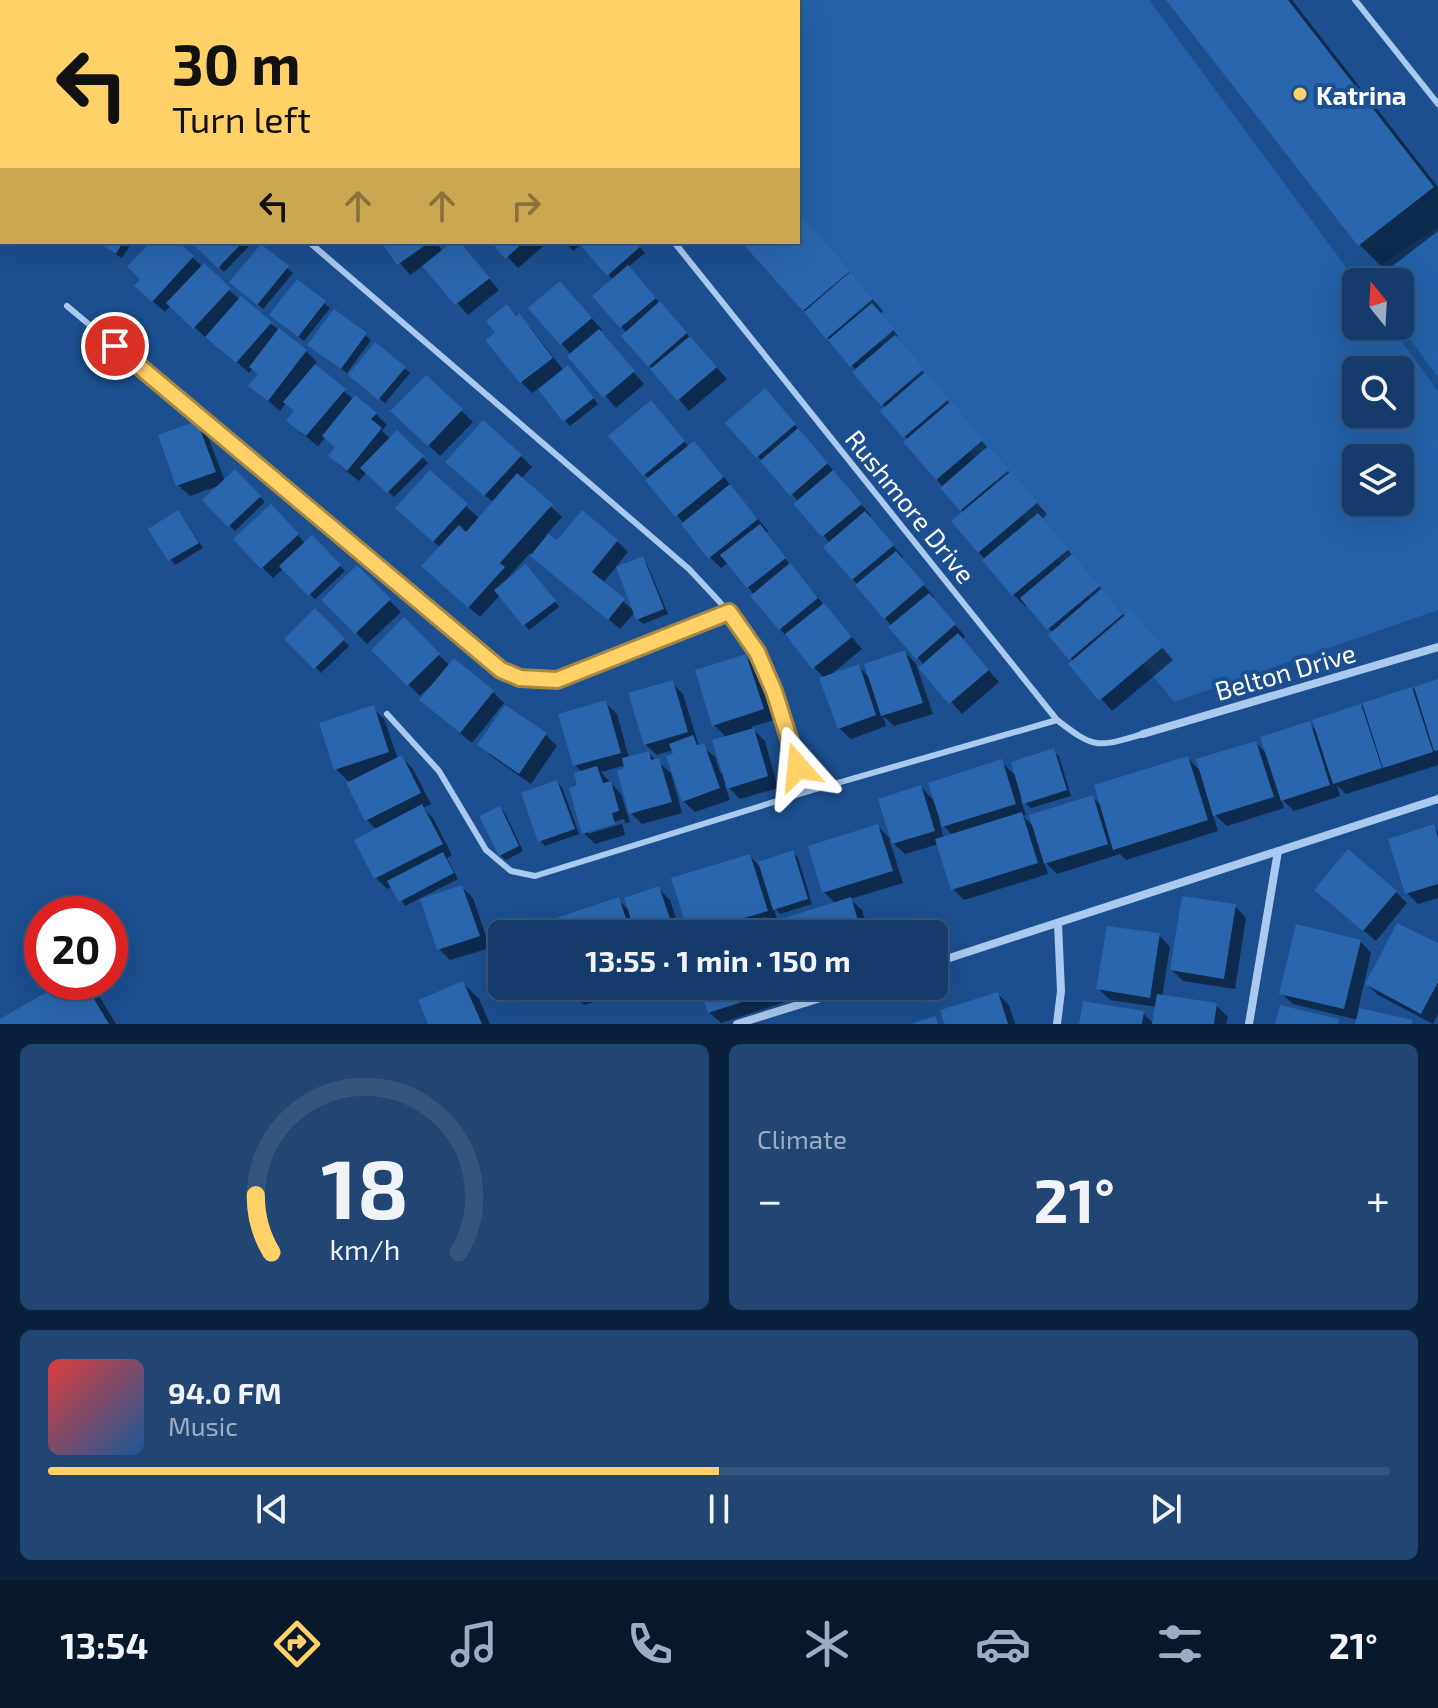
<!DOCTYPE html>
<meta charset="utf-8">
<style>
:root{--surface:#143b6b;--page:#214673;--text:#f1f3f6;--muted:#9dadc1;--line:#33557e;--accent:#ffd166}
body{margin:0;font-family:"Exo 2",sans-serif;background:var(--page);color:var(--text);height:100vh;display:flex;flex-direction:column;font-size:30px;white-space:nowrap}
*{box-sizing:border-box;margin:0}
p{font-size:26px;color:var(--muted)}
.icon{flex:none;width:44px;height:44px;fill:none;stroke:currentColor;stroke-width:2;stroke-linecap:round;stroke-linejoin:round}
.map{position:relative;height:1024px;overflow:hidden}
.details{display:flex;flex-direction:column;gap:20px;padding:20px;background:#0b203b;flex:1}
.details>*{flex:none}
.top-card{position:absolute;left:0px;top:0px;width:800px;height:244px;box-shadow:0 8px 32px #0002,0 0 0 2px var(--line);background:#ffd166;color:#111;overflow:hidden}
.needle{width:52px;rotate:342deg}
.tools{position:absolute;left:1342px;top:268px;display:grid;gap:16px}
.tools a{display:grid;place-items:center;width:72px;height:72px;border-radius:12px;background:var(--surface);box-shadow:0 8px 32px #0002,0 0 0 2px var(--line);font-size:40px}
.speed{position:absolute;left:24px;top:896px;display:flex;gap:16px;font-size:40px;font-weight:700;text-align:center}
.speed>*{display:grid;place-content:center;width:104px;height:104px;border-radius:50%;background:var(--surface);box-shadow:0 8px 32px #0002,0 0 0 2px var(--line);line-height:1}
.speed .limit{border:12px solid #d22;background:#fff;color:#111}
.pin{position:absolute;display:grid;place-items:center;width:68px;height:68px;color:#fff;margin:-34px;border:4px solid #fff;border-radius:50%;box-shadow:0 2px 8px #0007}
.me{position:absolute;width:88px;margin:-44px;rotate:342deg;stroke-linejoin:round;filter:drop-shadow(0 0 6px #0008)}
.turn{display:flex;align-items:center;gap:28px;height:168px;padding:0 40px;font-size:36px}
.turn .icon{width:104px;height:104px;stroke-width:2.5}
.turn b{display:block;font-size:56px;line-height:68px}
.lanes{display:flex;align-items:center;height:76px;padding:0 40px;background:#0003;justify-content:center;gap:40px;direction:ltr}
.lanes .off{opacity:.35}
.big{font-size:60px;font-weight:700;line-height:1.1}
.details .tile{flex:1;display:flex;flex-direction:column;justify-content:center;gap:12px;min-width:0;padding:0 28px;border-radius:12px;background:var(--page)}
.details .dial{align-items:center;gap:0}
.dial svg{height:208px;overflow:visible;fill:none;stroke:var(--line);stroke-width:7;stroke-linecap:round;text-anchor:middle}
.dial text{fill:var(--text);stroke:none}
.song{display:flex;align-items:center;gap:24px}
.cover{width:96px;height:96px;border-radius:12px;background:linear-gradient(135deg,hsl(0 70% 55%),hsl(210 70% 35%))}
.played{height:8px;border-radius:4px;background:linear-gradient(90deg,var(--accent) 50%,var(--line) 50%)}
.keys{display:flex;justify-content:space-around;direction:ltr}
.heat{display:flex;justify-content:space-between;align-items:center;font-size:44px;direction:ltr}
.details .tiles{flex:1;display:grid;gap:20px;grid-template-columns:1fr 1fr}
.tile:last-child{grid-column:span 2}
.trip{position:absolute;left:488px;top:920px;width:460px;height:80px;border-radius:12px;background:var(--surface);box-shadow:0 8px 32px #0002,0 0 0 2px var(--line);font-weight:700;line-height:80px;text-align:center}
.dock{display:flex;height:128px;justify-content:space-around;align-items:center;background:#08182b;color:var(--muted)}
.dock .icon{width:56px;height:56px}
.dock .current{color:var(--accent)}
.dock b{font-size:36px;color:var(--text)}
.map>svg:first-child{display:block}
</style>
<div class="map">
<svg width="1438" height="1024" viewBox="0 0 1438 1024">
<rect width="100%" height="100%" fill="#1b4f8f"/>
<path fill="#2461a8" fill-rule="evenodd" d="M599 0H1149L1357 282 1356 326H1390L1438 391V610L1174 702 798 242V2ZM1356 370H1400V414H1356ZM1356 458H1400V502H1356Z
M1438 227V377L1400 326V282H1367L1364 277Z"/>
<path fill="#0007" fill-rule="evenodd" d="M547 0H613L615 2H548Z
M1168 0H1292L1438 187V231L1386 271 1360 245Z
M798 213 883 311 880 314 898 336 895 338 992 453 1047 514 1042 520 1126 617 1142 624 1173 660 1112 711 1071 664 1074 662 1050 635 1053 633 1027 604 1025 606 1014 595 954 522 964 513 906 442 908 440 883 411 886 408 855 372 857 371 744 242H798Z
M96 242H132L122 258Z
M153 242H175L240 300 306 351 317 362 315 366 354 400 376 414 387 425 382 431 391 439 397 433 428 463 394 497 367 472 359 481 341 467 330 456 337 448 326 437 318 446 300 432 296 413 286 403 280 411 251 386 260 375 253 368 249 373 208 336 206 338 171 305 165 312 148 297 143 280Z
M195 242H253L224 272Z
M383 242H436L443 252 458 242 499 290 468 315 424 265 410 275Z
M494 242H548L518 268Z
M565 242H636L645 253 628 267 727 379 689 411 624 336 627 333 595 296 613 280 582 244 573 251Z
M261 246 293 273 263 309 237 287Z
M298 281 330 308 304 341 277 320Z
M571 295 602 330 599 332 644 384 616 408 562 344Z
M507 307 530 327 564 371 573 373 598 404 570 426 539 388 532 393 521 382 498 333Z
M335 312 371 340 347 373 315 350Z
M404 368 410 373 385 403 353 377Z
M426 377 473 422 440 456 404 422Z
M776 402 871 516 869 518 903 557 901 559 934 597 932 599 965 636 962 640 999 682 962 714 921 668 924 665 826 547 830 543 796 505 799 502 728 423Z
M662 414 689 447 705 454 768 531 766 533 795 571 862 649 829 676 858 666 871 679 905 652 916 664 933 714 894 726 883 716 886 726 851 739 839 728 824 678 780 629 729 562 721 568 710 557 649 479 611 436Z
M196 423 207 434 225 481 235 471 265 502 235 531 205 500 221 485 190 496 178 485Z
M521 456 532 467 521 479 562 517 546 535 557 543 617 541 628 552 603 583 635 612 620 629 530 553 505 581 507 582 531 572 559 607 529 630 500 595 480 617 435 577 441 548 409 519 430 473 480 519 494 503 459 473Z
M183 518 203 548 175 565 151 530Z
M283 518 306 544 312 538 345 571 315 599 284 568 273 578 262 567Z
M642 559 647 564 668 614 643 624 638 619Z
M357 568 401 612 367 644 324 600Z
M315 611 349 646 321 673 287 639Z
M404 620 450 666 493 692 504 703 472 743 433 711 431 689 429 687 420 696 374 650Z
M745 656 757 667 774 720 751 727 765 741 778 788 740 799 724 783 730 800 695 812 683 801 673 750 657 755 645 744 672 683 683 694 698 743 715 757 721 774 724 773 727 738 714 725Z
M1438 681V765L1346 794 1337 785 1340 796 1294 811 1281 798 1284 808 1227 826 1212 812 1218 831 1126 860 1120 854 1057 874 1044 861 1048 874 964 900 953 889 939 844 905 854 889 839 903 883 850 899 862 910 869 934H785L836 904 824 892 878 826 893 842 921 787 937 804 1001 762 1018 778 1053 751 1059 756 1071 796 1031 808 1020 798 1026 815 1023 816 1035 828 1092 797 1102 806 1188 758 1202 773 1256 743 1268 755 1309 723 1318 733 1314 721ZM939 821 953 836 944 838Z
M606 703 617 714 629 758 648 753 671 773 682 813 642 824 631 813 626 765 601 772 621 794 630 822 622 824 625 835 595 844 584 833 580 786 582 772 575 765ZM624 819 625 823 588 834V830Z
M373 708 384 719 398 759 402 757 413 769 431 804 423 808 433 818 452 855 447 858 458 879 405 906 393 886 387 889 376 878 357 841 377 830 366 819 350 783 336 769Z
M546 735 557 746 531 784 491 756 480 745Z
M557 782 562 787 579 834 545 846 540 840Z
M499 808 505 813 523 851 506 860 500 855Z
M1433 827 1438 832V898L1418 904 1407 893Z
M793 853 798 858 812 904 780 914 773 906 778 922 769 924 777 934H691L674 879 750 856 763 870Z
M462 887 473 898 490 948 450 960 439 949Z
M659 889 670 900 681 934H553L618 900 631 912Z
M1396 892 1407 903 1376 941 1328 901Z
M1235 906 1246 918 1235 989 1183 981 1172 970Z
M1159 935 1170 947 1162 997 1216 1005 1228 1017 1226 1024H1154L1157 1007 1110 1000 1098 988Z
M1360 941 1371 953 1358 1010 1413 1024H1357L1358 1020 1293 1004 1281 993Z
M1438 946V1014L1433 1024 1378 995 1367 984Z
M68 982H85L99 996 116 1024H0Z
M463 983 479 999 490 1024H431Z
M570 986H642L584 1005 572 994Z
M701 986H794L797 998 721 1023 709 1012Z
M998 994 1009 1005 1015 1024H946Z
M1143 1013 1154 1024H1081Z"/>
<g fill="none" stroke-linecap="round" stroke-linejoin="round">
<path stroke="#9cc4f0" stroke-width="12" d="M390 2 392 0
M0 136 2 130"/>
</g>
<path fill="#2a66ad" d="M1166 0H1288L1434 187 1358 246Z
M798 212 850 271 803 311 741 242H798Z
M96 242H123L116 254Z
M150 242H178L194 256 152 302 134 286 140 279 127 267Z
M190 242H243L218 268Z
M381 242H430L397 265Z
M452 242H460L490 278 455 305 422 266Z
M491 242H524L505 259Z
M578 242H637L641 246 607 276Z
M261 244 289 266 257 305 229 282Z
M204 263 231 288 193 329 166 303Z
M628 265 656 298 620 328 592 296Z
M850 272 873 299 826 339 804 312Z
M297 279 326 301 298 337 269 315Z
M560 281 592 318 560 345 528 308Z
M241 296 272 322 236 363 205 337Z
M660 301 687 333 648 367 621 336Z
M872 303 895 329 850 367 828 340Z
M507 304 516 316 519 313 553 358 520 383 485 340 495 333 486 321Z
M334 309 367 333 341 369 307 345Z
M279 328 307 350 268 401 248 386 258 374 249 367Z
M599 329 635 371 603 398 567 356Z
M895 335 924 369 881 406 852 372Z
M690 336 717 367 677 401 650 369Z
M375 342 406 367 378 400 348 375Z
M315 364 346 389 306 436 286 421 294 411 283 402Z
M568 365 594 398 563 422 538 389Z
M925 372 949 399 903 438 880 411Z
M426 375 463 409 428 446 390 411Z
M765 388 796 424 756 458 725 423Z
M355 395 377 413 371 419 382 428 347 471 328 456 335 447 322 436Z
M651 400 685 441 643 476 608 436Z
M951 401 983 440 936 480 903 442Z
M483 420 522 455 484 496 445 462Z
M197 421 216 472 176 486 158 435Z
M798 428 828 463 790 496 760 461Z
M397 430 424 456 387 493 360 468Z
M694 441 724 477 675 517 645 480Z
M988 446 1009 470 960 511 940 488Z
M235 469 261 496 228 527 202 500Z
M430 470 468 504 433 542 395 508Z
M833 470 862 504 822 537 793 504Z
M1011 471 1038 502 978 553 951 521Z
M517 473 553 504 500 563 505 567 468 608 421 566 459 525 466 532Z
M730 484 758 519 708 559 681 524Z
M271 504 299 534 261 569 233 539Z
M178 510 199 543 168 561 148 529Z
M582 510 618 540 592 572 625 599 608 620 530 556 548 534 557 540Z
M865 511 894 545 852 580 823 547Z
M1038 513 1069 549 1012 596 982 560Z
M760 524 786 558 747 588 720 555Z
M312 535 341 565 308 596 279 566Z
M896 551 925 584 884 619 855 585Z
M1072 554 1100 586 1047 630 1020 598Z
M643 556 664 609 636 620 616 567Z
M790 563 818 598 779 630 750 596Z
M526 564 556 601 523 626 494 590Z
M357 565 391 599 355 634 321 600Z
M1102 588 1123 614 1069 660 1048 635Z
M929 593 956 624 916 659 888 627Z
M824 603 852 637 812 669 785 634Z
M315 608 345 639 314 669 284 639Z
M1131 610 1163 647 1099 701 1068 664Z
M404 617 440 654 407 686 371 650Z
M958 633 989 670 949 704 918 668Z
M905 650 923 703 881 716 864 664Z
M746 654 764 709 712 726 695 670Z
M454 658 494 691 460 733 419 700Z
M859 664 876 715 838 729 819 678Z
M1438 679V750L1434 751 1414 687Z
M673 680 688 732 644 745 628 693Z
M1412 687 1433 752 1383 768 1362 703Z
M606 700 621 753 573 766 558 714Z
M1361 704 1382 768 1333 784 1312 720Z
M374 705 389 752 334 770 319 723Z
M505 705 547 733 519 774 477 745Z
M1310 721 1330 785 1281 801 1260 737Z
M754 728 768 776 727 789 712 740Z
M693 735 697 745 704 743 720 788 682 802 666 756 673 754 669 744Z
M1256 741 1274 797 1213 816 1196 759Z
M1054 748 1067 790 1023 804 1011 762Z
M649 751 651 760 659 758 672 802 629 814 617 771 624 768 622 758Z
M402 755 421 793 365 821 346 783Z
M1188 756 1208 820 1113 850 1094 785Z
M1002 759 1016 804 942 827 928 783Z
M597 766 603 783 611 781 619 811 612 813 615 824 582 834 569 788 577 785 574 773Z
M557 780 575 829 538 842 521 793Z
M921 785 935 831 892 844 878 799Z
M1093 795 1108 844 1044 864 1029 815Z
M422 804 443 844 374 879 354 840Z
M500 806 519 846 499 856 479 816Z
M1022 812 1038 863 951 890 935 839Z
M878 824 893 871 822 893 808 846Z
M1434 824 1438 838V884L1405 894 1388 839Z
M1348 849 1397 891 1363 931 1314 890Z
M793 850 808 899 773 910 758 862Z
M443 852 454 873 399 902 387 881Z
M750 854 768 911 689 934 671 878Z
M462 885 480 936 437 950 420 899Z
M659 886 675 934H636L624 898Z
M1182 896 1236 904 1224 979 1170 970Z
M619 897 631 934H551L547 921Z
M851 897 862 934H782L778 920Z
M765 917 770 934H716V933Z
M1397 923 1438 943V982L1421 1014 1365 984Z
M1296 924 1361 940 1344 1009 1279 994Z
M1107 926 1160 933 1150 998 1096 989Z
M463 981 482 1024H428L418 1000Z
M64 982H84L109 1024H0V1019Z
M568 986H596V987L571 995Z
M699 986H788V987L708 1013Z
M998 992 1008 1024H944L940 1010Z
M1157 994 1217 1003 1214 1024H1152Z
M1083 1001 1144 1011 1142 1024H1079Z
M1280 1005 1339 1019 1338 1024H1275Z
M1359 1008 1413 1020 1412 1024H1355Z
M935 1016 938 1024H913V1023Z"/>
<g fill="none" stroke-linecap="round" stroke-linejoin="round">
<path stroke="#a9c9ee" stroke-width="6" d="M1355 0 1438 104
M309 242 689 569C713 595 739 620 756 651 781 693 791 746 806 792
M674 242 1057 720C1096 750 1097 747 1143 734
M67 306 501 670 520 678 557 680 729 612
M387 714 439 771 486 850 511 871 535 876 806 792 1057 720"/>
<path stroke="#a9c9ee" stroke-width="8" d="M1143 734 1438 647
M934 963 1438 799
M737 1024 859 986
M1057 1024 1061 991 1058 924
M1249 1024 1278 851"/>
</g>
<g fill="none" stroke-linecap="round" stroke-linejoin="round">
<defs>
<path id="route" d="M115 346 501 670 520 678 557 680 729 612 757 652 774 691 798 767"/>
</defs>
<use href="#route" stroke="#a68842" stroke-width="20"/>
<use href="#route" stroke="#ffd166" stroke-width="14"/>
</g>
<circle fill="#ffd166" stroke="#1b4f8f" stroke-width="3" cx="1300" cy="94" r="8"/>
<g text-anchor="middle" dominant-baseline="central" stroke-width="8" stroke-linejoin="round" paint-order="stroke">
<g font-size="26" font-weight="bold" fill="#fff" stroke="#1b4f8f" text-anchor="start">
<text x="1316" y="94">Katrina</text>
</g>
<g font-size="26" fill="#fff" stroke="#1b4f8f">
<text transform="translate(911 506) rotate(51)">Rushmore Drive</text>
<text transform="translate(1285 671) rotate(-16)">Belton Drive</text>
</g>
</g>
</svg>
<div class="tools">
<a><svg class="needle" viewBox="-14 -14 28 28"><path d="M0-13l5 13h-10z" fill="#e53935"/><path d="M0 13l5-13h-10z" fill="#9dadc1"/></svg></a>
<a><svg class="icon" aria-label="search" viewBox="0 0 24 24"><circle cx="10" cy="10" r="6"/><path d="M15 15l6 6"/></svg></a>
<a><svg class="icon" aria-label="layers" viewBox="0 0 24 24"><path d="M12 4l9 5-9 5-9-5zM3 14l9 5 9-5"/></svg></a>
</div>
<div class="speed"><div class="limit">20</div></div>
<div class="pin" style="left:115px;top:346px;background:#d93025"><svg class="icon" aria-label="arrive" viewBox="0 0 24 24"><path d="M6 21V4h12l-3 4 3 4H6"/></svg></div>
<svg class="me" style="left:798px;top:767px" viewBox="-20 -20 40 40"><path d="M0-17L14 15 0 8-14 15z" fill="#ffd166" stroke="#fff" stroke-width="4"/></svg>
<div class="trip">13:55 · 1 min · 150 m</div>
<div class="top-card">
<div class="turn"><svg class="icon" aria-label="left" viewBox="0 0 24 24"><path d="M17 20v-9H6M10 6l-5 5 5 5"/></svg><div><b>30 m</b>Turn left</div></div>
<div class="lanes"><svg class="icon" aria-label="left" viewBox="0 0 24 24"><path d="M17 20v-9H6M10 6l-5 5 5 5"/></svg><svg class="icon off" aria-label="ahead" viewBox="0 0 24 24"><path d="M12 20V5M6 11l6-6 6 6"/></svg><svg class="icon off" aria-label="ahead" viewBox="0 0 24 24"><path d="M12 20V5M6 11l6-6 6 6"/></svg><svg class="icon off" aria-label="right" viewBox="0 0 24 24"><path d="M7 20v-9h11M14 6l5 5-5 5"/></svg></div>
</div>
</div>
<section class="details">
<div class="tiles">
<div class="tile dial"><svg viewBox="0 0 100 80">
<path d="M14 69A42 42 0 1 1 86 69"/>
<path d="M14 69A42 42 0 0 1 8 47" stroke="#ffd166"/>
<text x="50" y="56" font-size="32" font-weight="700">18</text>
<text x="50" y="72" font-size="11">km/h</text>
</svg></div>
<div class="tile"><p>Climate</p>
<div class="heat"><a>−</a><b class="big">21°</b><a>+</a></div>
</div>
<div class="tile">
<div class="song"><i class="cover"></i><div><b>94.0 FM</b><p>Music</p></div></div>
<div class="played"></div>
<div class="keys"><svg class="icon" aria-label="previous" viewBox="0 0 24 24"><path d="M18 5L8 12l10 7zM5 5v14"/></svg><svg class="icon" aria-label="pause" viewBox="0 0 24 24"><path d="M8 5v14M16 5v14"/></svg><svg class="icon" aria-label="next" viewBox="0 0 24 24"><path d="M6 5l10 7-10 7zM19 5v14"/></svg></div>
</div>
</div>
</section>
<nav class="dock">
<b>13:54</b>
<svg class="icon current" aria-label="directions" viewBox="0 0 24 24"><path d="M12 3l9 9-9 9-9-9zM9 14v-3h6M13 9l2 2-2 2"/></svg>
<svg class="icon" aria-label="music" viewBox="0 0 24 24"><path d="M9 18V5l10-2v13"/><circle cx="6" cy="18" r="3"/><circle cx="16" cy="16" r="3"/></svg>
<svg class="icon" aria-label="phone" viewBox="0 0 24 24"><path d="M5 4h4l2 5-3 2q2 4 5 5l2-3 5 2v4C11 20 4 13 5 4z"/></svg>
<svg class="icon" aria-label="climate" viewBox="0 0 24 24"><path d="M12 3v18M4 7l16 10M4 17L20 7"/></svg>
<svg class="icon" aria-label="car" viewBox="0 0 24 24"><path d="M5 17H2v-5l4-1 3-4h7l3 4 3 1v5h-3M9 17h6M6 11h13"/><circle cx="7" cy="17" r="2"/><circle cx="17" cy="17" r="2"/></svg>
<svg class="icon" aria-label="filters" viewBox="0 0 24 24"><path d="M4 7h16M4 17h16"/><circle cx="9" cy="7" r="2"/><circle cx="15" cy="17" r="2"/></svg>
<b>21°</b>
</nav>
